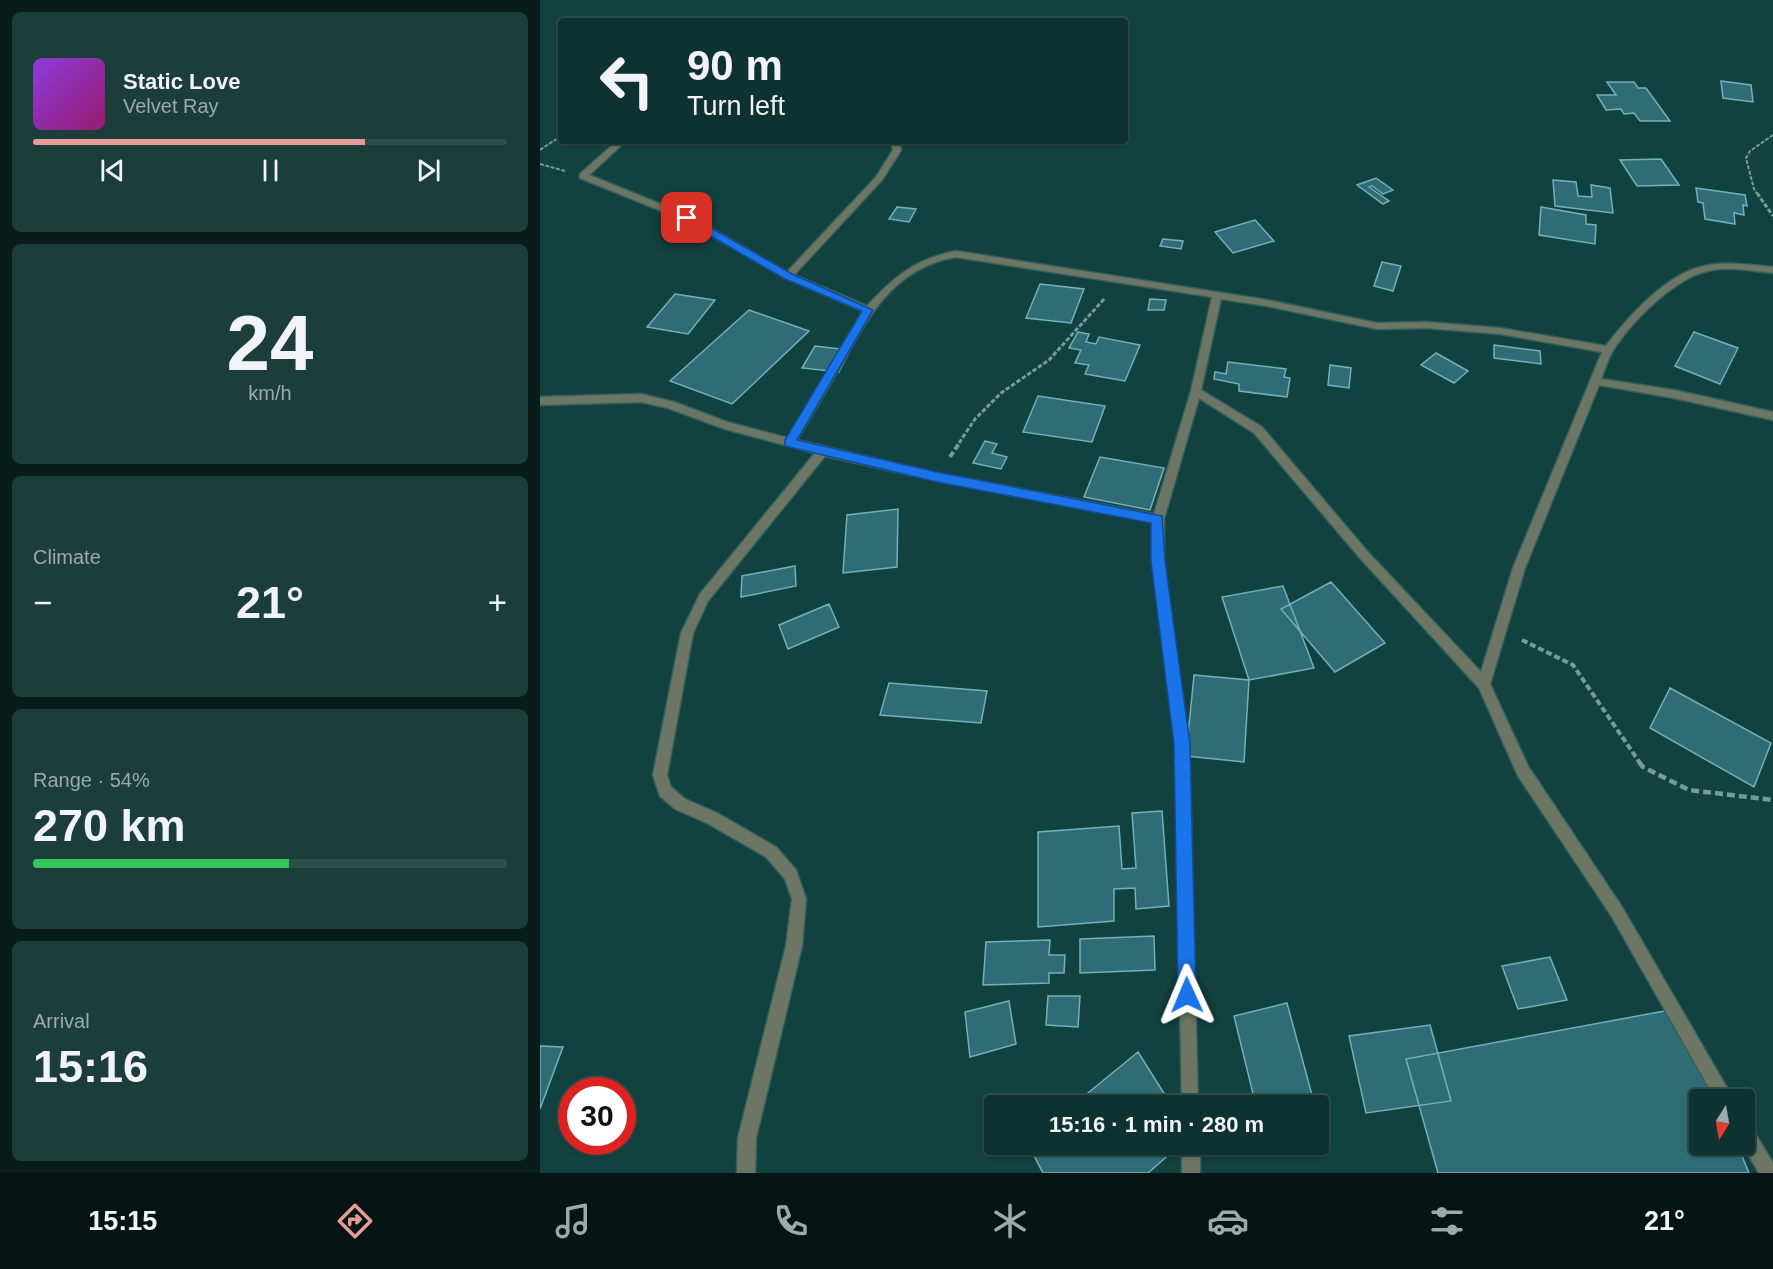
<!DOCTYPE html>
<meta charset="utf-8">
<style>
:root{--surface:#0e322f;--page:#1c3e3b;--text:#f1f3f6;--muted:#9baaaa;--line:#2e4d4b;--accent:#e69b98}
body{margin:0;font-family:Helvetica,sans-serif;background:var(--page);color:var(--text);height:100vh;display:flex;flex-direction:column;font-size:22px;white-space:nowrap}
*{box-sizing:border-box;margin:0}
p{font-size:20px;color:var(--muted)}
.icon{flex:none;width:33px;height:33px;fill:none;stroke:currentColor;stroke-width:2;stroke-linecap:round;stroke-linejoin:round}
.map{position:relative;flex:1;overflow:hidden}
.panel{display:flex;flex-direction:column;gap:12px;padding:12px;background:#081c1a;width:540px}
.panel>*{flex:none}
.guide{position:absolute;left:18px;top:18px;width:570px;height:126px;border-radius:6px;box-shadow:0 2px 4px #0004,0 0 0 2px var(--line);background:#0e322f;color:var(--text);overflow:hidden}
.needle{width:39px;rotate:191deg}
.buttons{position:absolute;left:1149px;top:1089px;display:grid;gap:12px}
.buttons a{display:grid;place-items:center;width:66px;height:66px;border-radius:6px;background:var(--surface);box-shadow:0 2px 4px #0004,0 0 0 2px var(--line);font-size:30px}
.speed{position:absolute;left:18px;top:1077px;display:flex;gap:12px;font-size:30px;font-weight:700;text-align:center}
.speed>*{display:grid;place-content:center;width:78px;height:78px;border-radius:50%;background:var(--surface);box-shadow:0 2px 4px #0004,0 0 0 2px var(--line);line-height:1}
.speed .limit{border:9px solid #d22;background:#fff;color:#111}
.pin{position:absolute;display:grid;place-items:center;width:51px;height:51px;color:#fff;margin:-26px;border-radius:12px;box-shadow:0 3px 9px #0006}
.me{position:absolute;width:66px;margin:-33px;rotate:359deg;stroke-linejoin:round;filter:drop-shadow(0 0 4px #0008)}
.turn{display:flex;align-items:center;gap:21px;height:126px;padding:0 30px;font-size:27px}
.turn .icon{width:78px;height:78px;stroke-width:2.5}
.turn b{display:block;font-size:42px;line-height:51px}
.big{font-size:45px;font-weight:800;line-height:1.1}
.panel .widget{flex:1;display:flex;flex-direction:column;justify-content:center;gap:9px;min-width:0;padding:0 21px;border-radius:9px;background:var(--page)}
.panel .dial{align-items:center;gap:0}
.dial b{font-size:78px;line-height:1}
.song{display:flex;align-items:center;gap:18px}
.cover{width:72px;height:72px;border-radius:9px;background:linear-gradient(135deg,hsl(270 70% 55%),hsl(320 70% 35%))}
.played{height:6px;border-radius:3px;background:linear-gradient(90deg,var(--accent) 70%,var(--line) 70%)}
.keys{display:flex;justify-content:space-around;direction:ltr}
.heat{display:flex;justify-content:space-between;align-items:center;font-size:33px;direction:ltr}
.charge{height:9px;border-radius:4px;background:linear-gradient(90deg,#34c759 54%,var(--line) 0)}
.trip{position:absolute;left:444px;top:1095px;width:345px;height:60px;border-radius:6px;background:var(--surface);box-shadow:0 2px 4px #0004,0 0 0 2px var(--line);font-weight:800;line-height:60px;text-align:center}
.tabs{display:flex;height:96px;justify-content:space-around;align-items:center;background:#061413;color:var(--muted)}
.tabs .icon{width:42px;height:42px}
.tabs .active{color:var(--accent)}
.tabs b{font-size:27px;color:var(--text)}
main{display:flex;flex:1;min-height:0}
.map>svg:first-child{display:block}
</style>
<main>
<section class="panel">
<div class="widget">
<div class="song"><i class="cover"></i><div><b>Static Love</b><p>Velvet Ray</p></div></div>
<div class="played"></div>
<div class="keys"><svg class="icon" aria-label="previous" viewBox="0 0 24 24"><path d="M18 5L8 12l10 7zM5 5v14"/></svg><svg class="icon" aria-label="pause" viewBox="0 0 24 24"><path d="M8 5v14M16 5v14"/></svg><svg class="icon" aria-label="next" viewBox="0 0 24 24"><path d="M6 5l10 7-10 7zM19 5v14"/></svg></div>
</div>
<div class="widget dial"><b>24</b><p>km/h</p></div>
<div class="widget"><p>Climate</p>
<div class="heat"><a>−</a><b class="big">21°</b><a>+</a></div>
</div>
<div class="widget"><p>Range · 54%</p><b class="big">270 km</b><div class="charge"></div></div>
<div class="widget"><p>Arrival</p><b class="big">15:16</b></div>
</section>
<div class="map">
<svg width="1233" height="1173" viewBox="0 0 1233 1173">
<rect width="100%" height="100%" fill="#12423f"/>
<path fill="#306c76" stroke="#73b0ba" stroke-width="1.5" d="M1181 81 1211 85 1213 102 1183 98Z
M1067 82H1094L1098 88H1106L1130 121H1100L1094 113 1084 114 1081 109 1066 110 1057 95H1076Z
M1121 159 1139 185 1097 186 1080 160Z
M836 178 853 190 843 194 832 186 829 187 849 201 843 204 817 185Z
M1013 180 1036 182 1038 196 1052 197 1051 185 1070 188 1073 213 1015 206Z
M1156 188 1205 195 1207 206 1203 205 1204 215 1194 213 1195 224 1165 219 1163 203 1158 202Z
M357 207 376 209 369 222 349 219Z
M1001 207 1046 215V224L1056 225 1055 244 999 235Z
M715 220 734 241 693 253 675 232Z
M623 239 643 241 641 249 620 246Z
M842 262 861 266 853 291 834 286Z
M500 284 544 289 531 323 486 318Z
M135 294 175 300 148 334 107 327Z
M610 299 626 300 624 310H608Z
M209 310 269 331 192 404 130 381Z
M538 332 549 334 546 342 556 344 559 337 600 345 585 381 545 374 549 365 535 363 541 350 529 348Z
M1154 332 1198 348 1180 384 1135 366Z
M954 345 1000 351 1001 364 954 358Z
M275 346 310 350 299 372 262 368Z
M896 353 928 371 914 383 881 365Z
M688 362 746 369 744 377 750 378 747 397 699 391V384L674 379 675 372 686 374Z
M790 365 811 368 809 388 788 385Z
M498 396 565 406 552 442 483 432Z
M445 441 457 444 452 453 467 457 461 469 433 463Z
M560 457 624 468 610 510 544 497Z
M358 509 357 567 303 573 307 515Z
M255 566 256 586 201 597 202 576Z
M791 582 845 643 795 672 741 609Z
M743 586 774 668 709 680 682 597Z
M289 604 299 627 248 649 239 625Z
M654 675 709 680 704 762 646 756Z
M349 683 447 691 441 723 340 715Z
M1130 688 1231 743 1214 787 1110 728Z
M622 811 629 906 596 909 595 888 574 889V921L498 927V832L579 826 582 869 596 868 592 813Z
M614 936 615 970 540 973V939Z
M510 940 509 955H525L524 973H509V983L443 985 446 942Z
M1010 957 1027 1000 978 1009 962 966Z
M508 996H540L538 1027 506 1025Z
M469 1001 476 1044 430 1057 425 1012Z
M747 1003 772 1095 730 1106H716L694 1016Z
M1135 1009 1176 1100H1160V1144H1197L1209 1173H898L866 1059Z
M890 1025 911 1101 826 1113 809 1036Z
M0 1046 23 1047 0 1109Z
M598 1052 632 1106H532Z
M488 1144H641L608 1173H503Z"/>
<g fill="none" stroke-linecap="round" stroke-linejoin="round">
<defs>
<path id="street" d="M77 141H86L49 175 150 216 247 272 336 177 353 150 351 141H359L361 150 342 180 254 275 327 306C354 277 375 259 416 251L727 300 837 323 887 322 960 328 1066 346C1088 317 1126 274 1164 266 1187 261 1210 265 1233 267V273C1211 271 1185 265 1164 272 1132 281 1092 321 1074 349 1068 358 1065 369 1061 379L1134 390 1233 412V420L1134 398 1059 385 985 568 950 684 988 766 1082 907 1194 1100H1176L1072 917 978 776 939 688 819 557 714 433 659 398 624 519V561L649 744 658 1106H642L635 744 612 561V522L397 481 285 456 168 601 153 633 127 775 131 787 145 799 177 813 236 847 256 870 266 899 262 946 216 1138 215 1173H197L198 1138 246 946 252 899 245 879 226 857 167 823 135 809 120 796 113 775 141 633 160 594 275 453 185 429 128 408 101 402 0 405V397L101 394 134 402 187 422 248 438 323 311 245 278 144 220 40 178V174ZM416 257 672 297 651 391 614 514 397 473 257 440C272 415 287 389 302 364 330 314 354 268 416 257ZM681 299 727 306 837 329 887 328 960 334 1062 352 973 568 941 672 827 551 722 427 661 390Z
M1204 1123 1210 1125 1233 1163V1173H1219L1202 1144H1204Z
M642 1144H660V1173H642Z"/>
</defs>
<use href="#street" stroke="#34605d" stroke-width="3"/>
<path stroke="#759c99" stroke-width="2" stroke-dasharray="4 1.5" stroke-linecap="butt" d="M0 150 21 136
M0 164 25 171
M1218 195 1214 189 1206 158 1210 151 1233 135"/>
<path stroke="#759c99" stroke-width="3" stroke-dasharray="4.5 2" stroke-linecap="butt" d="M1217 193 1233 216
M419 443 435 419 461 393 509 360 565 298"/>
<path stroke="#759c99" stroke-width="4" stroke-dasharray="6 3" stroke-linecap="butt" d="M410 457 420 442
M982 640 1033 665 1100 763"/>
<path stroke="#759c99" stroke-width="4.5" stroke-dasharray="8 4" stroke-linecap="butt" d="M1099 762 1103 767 1149 790 1233 800"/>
<use href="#street" fill="#6d7664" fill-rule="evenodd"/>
</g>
<path fill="#1a73e8" stroke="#114b97" stroke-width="1.5" d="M143 216H150L252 274 333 310 257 440 397 472 622 516 625 561 650 744 656 995 654 1001 647 1004 641 1001 638 995 634 744 611 561V523L397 482 245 446V440L322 311 245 279 143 220Z"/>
</svg>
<div class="buttons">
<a><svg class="needle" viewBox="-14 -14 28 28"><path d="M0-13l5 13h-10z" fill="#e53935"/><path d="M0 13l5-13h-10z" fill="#9baaaa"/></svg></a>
</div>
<div class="speed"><div class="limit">30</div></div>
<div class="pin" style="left:147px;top:218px;background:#d93025"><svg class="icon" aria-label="arrive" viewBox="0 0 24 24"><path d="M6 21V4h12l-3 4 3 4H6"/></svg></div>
<svg class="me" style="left:647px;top:995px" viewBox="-20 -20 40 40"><path d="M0-17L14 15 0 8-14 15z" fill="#1a73e8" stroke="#fff" stroke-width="4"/></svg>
<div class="trip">15:16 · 1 min · 280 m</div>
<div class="guide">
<div class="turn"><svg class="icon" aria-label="left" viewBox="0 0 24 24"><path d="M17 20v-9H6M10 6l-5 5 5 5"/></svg><div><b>90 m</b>Turn left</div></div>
</div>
</div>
</main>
<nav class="tabs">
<b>15:15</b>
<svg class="icon active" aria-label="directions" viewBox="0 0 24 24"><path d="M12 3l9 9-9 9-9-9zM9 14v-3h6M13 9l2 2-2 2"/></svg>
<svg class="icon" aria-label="music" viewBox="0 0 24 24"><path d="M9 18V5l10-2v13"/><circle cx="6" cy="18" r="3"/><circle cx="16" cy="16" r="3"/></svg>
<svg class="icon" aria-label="phone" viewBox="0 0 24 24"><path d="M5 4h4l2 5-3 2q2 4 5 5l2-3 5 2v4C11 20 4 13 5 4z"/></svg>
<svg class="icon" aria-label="climate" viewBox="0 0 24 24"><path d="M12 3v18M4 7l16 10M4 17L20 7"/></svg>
<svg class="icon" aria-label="car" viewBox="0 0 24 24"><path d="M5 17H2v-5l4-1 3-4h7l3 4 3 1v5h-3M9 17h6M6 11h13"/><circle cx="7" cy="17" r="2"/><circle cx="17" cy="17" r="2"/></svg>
<svg class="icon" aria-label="filters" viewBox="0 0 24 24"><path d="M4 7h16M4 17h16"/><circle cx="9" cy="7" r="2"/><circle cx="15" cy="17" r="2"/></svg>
<b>21°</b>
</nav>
